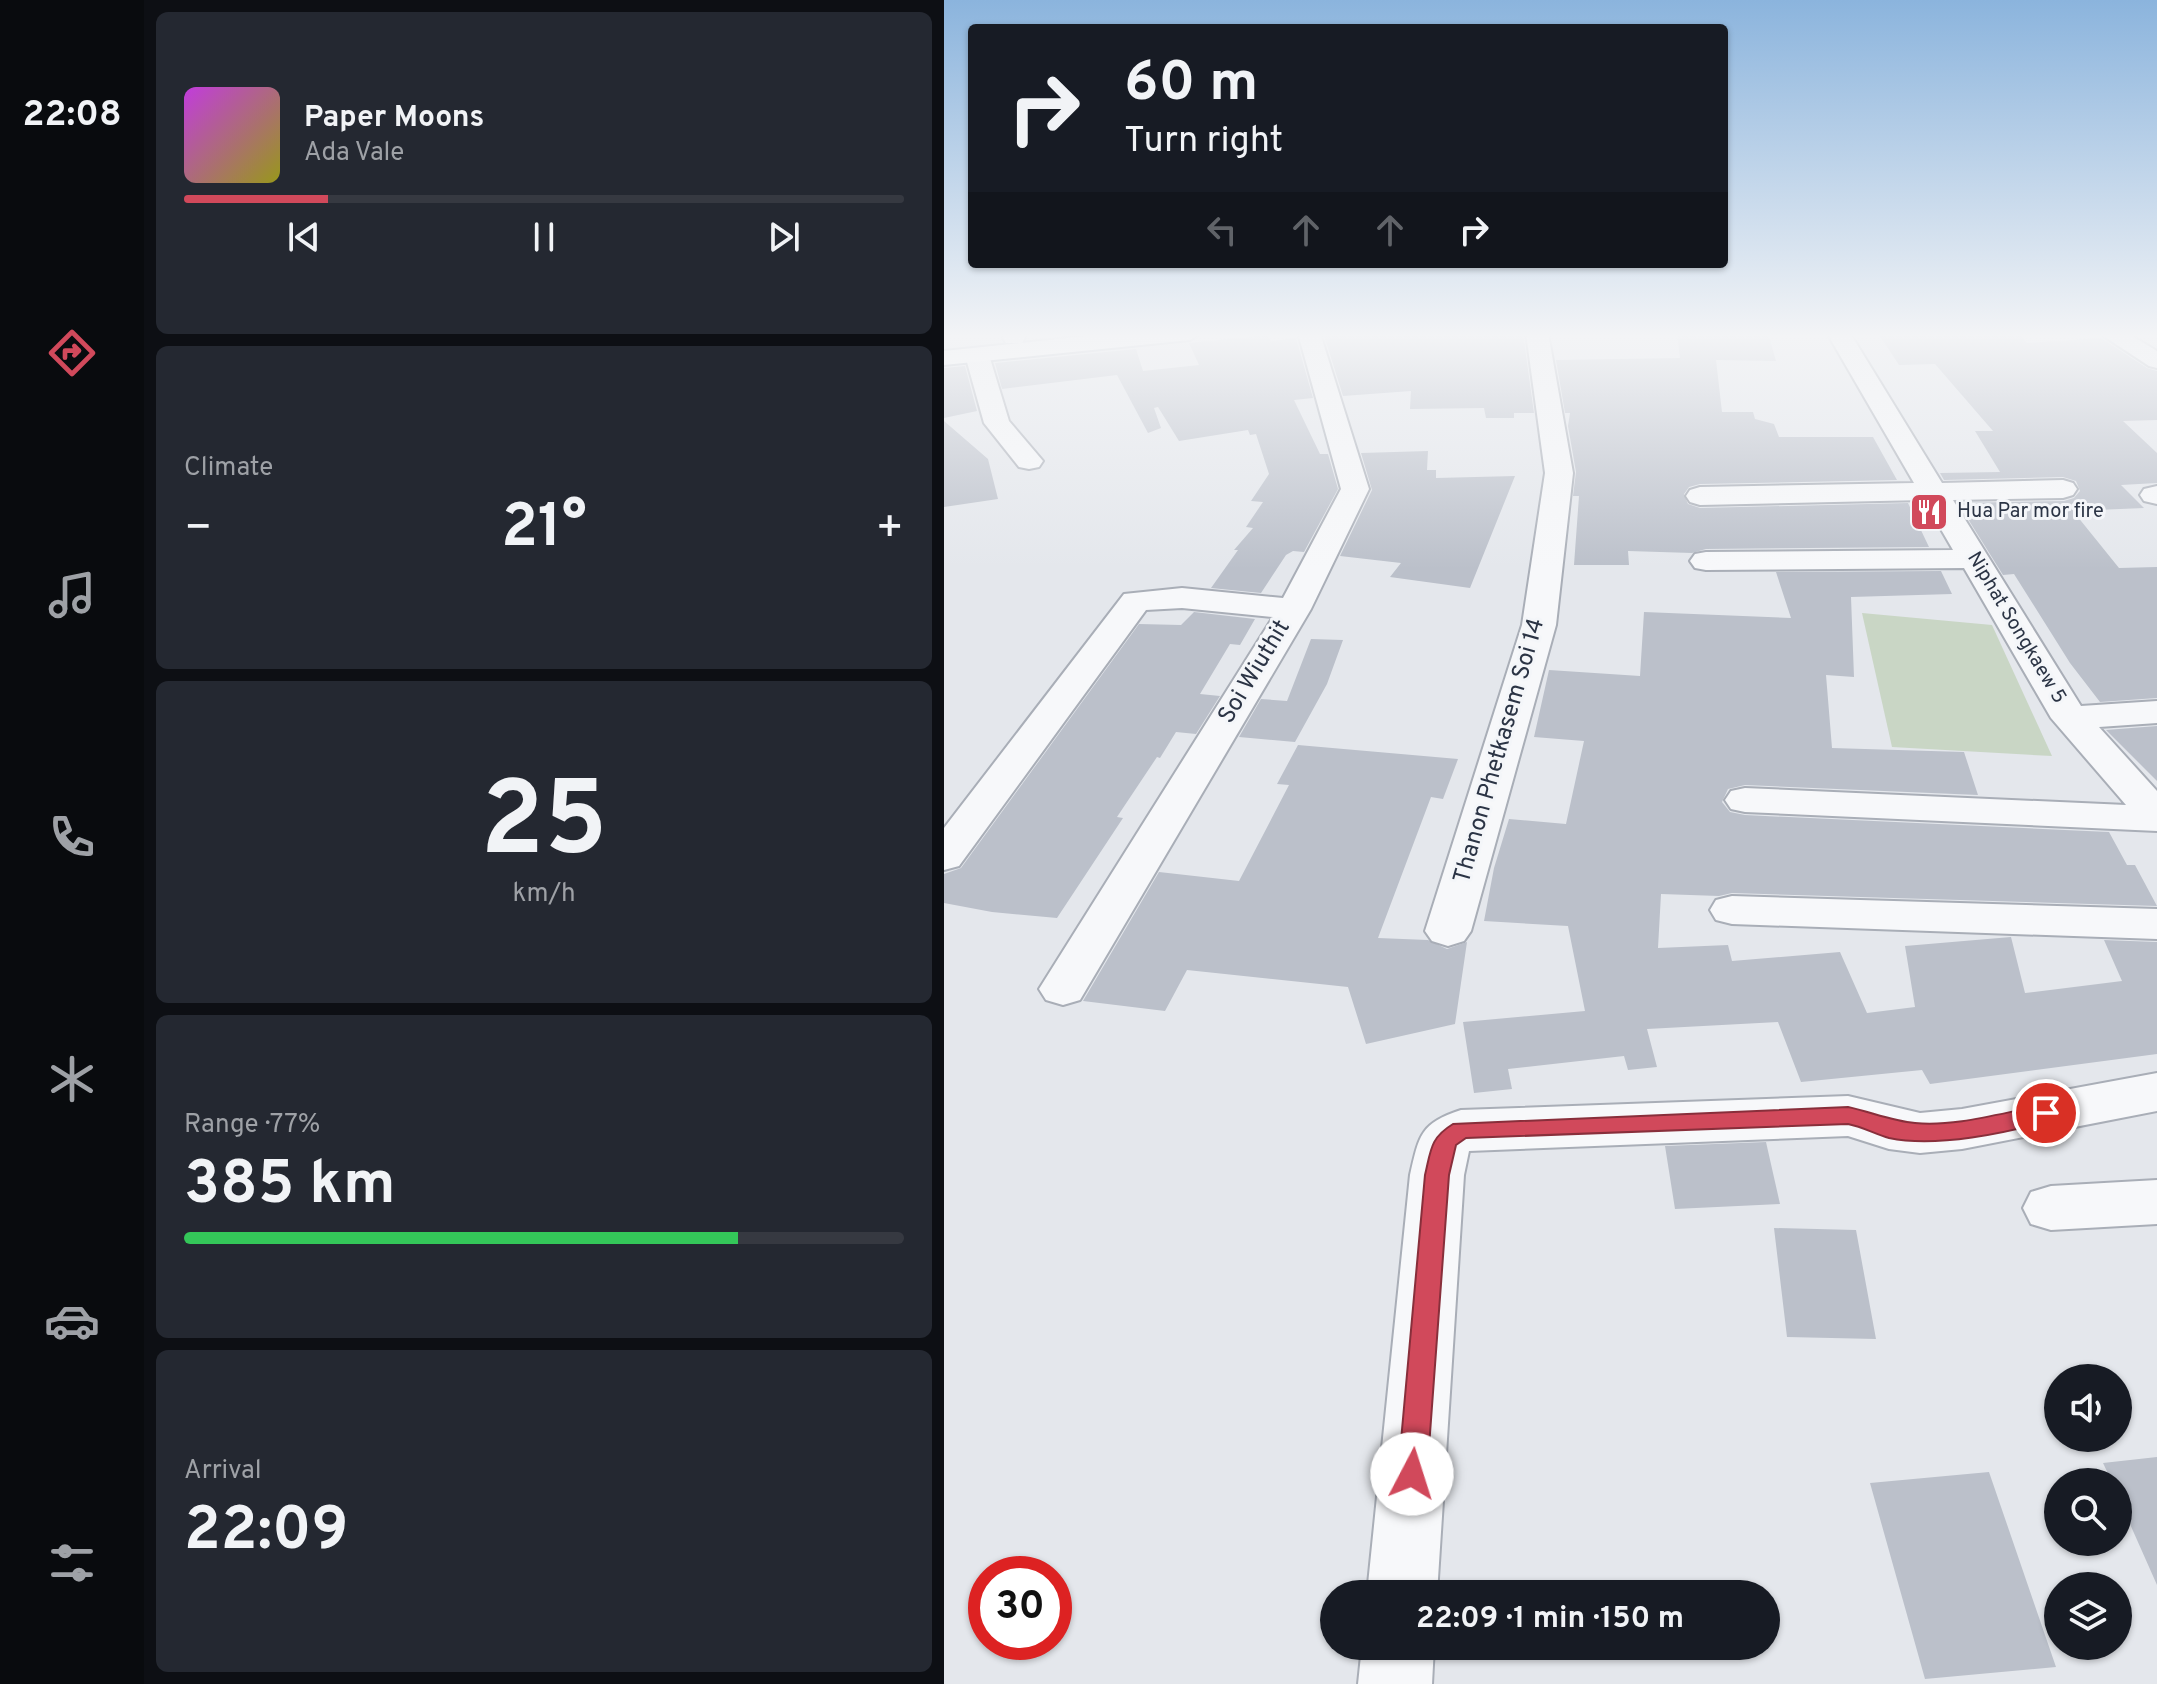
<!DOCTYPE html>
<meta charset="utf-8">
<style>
:root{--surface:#171b24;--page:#242831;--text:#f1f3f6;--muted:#9ea1a6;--line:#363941;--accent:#d1495b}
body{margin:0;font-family:Overpass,sans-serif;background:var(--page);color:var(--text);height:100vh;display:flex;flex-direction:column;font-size:30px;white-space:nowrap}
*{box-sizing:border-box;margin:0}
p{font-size:26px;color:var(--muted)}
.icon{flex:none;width:44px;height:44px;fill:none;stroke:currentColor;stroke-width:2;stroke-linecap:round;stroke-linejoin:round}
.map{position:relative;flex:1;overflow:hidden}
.side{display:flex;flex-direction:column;gap:12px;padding:12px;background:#0d0f14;width:800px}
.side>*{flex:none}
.banner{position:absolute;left:24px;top:24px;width:760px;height:244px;border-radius:8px;box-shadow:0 2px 6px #0004;background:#171b24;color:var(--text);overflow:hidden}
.controls{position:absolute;left:1100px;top:1364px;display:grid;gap:16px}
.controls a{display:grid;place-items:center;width:88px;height:88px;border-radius:50%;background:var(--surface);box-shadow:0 2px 6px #0004;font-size:40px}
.speed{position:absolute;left:24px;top:1556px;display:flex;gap:16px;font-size:40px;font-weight:700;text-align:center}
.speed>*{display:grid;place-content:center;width:104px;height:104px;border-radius:50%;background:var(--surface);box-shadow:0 2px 6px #0004;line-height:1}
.speed .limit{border:12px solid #d22;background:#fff;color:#111}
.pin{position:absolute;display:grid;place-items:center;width:68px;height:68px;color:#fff;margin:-34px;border:4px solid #fff;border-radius:50%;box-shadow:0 2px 8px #0007}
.me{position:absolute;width:88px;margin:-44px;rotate:5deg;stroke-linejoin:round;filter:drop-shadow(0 0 6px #0008)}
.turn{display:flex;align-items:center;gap:28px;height:168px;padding:0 24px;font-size:36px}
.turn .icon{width:104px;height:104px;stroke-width:2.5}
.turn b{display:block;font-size:56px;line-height:68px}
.lanes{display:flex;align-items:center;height:76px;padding:0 24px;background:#0003;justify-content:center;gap:40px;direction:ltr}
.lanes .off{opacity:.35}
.big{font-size:60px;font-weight:700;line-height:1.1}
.side .tile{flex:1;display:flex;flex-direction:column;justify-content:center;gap:12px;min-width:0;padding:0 28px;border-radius:12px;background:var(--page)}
.side .dial{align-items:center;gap:0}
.dial b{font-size:104px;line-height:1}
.song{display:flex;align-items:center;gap:24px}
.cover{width:96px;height:96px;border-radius:12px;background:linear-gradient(135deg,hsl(290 70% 55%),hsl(60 70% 35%))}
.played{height:8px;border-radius:4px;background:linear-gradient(90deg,var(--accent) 20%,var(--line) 20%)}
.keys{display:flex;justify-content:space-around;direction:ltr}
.heat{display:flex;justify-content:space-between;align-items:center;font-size:44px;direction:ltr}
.charge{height:12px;border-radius:6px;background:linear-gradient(90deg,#34c759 77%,var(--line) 0)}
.trip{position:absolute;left:376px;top:1580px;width:460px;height:80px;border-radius:40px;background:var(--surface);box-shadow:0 2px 6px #0004;font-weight:700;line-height:80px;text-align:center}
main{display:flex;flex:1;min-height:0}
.tabs{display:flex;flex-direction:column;width:144px;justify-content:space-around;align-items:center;background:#090b0e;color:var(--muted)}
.tabs .icon{width:56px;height:56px}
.tabs .on{color:var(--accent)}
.tabs b{font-size:36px;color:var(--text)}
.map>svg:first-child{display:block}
</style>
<main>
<nav class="tabs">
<b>22:08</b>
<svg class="icon on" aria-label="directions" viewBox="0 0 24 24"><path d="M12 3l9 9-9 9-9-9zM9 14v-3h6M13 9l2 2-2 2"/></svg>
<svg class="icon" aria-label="music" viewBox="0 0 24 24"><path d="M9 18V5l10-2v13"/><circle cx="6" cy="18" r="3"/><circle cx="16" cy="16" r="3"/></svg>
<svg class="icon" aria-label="phone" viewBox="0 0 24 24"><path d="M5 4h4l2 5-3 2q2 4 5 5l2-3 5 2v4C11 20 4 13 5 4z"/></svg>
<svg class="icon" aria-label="climate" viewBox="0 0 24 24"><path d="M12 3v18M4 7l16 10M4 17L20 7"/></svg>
<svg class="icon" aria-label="car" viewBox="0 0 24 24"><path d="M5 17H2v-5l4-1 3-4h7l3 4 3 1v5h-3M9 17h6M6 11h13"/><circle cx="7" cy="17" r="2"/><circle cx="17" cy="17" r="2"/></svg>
<svg class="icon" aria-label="filters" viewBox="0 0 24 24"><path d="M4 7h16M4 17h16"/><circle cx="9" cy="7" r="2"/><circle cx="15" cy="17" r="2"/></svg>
</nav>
<section class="side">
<div class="tile">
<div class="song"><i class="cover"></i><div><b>Paper Moons</b><p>Ada Vale</p></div></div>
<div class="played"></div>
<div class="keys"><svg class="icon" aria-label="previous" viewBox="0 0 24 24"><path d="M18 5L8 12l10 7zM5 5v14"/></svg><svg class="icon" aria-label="pause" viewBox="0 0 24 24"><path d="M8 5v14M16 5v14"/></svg><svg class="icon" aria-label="next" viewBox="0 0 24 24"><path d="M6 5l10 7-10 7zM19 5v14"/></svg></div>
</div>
<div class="tile"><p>Climate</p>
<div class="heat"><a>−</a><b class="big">21°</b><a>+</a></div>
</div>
<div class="tile dial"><b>25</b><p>km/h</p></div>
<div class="tile"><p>Range · 77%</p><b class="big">385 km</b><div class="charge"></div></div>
<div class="tile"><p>Arrival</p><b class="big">22:09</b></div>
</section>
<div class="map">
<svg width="1213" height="1684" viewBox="0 0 1213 1684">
<rect width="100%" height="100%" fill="#e4e7ec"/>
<path fill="#c9d6c5" d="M918 613 1048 625 1108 756 948 747Z"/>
<path fill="#bbc0ca" d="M401 333H579L590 413H570V418H542L540 408 466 409 467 391 399 396 380 335Z
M733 333H824L832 361 772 360 778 412H809L811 419 830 424 835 437H929L953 480 756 484 745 487 740 494 744 504 756 508 964 503 985 547 762 549 748 553 684 551 685 565H630L635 496H629L632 472 624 426 626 413H621L612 360 736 358Z
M934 333H1074L1083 343 1157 338 1203 368 1213 371V420L1179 421 1213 453V483L1177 485 1200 508 1129 511 1175 568 1213 567V698L1156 702 1126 663 1070 574 1059 575 1014 503 1120 501 1130 498 1136 491 1132 481 1119 477 1000 480 996 473 1056 472 1031 431H1049L991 364 955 365Z
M325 335 327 341 352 338 369 398 350 400 376 454H384L394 489 360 552 349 551 342 555 317 593 267 588 294 550H290L309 528 302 527 319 502 307 501 325 474 312 434 306 435 304 430 235 441 214 407 210 408 217 428 204 433 173 375 58 389 51 363 192 349 199 371 255 365 245 343Z
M21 366 33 411 0 418V368Z
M0 421 44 459 54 499 0 507Z
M484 451 483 470H492V478L571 476 526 588 446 577 457 563 396 556 428 490 417 453Z
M997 571 1008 594 907 597 910 677 882 675 888 748 1020 752 1034 795 801 785 784 789 778 802 786 812 801 815 1165 832 1183 865H1191L1213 906 788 893 775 896 717 894 714 948 784 945 788 961 896 952 923 1013 971 1007 961 946 1067 937 1081 993 1178 981 1160 940 1213 942V1054L986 1084 978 1070 857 1082 834 1022 703 1029 713 1067 684 1070 680 1056 564 1069 568 1089 530 1093 519 1022 641 1011 624 926 540 921 550 868 565 819 622 824 640 741 590 737 605 670 696 676 700 612 847 618 832 572Z
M250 612 311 619 296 645 286 644 256 694 276 696 252 734 232 732 216 758 213 757 173 817 179 818 113 918 48 912 0 903V874L17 868 195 624 237 625Z
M367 639 399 640 383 684 351 742 295 737 317 699 343 701Z
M1213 726V781L1162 730Z
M354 745 514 759 499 799 487 797 434 938 484 940 503 949 523 942 511 1024 422 1044 404 987 243 970 221 1011 139 1001 215 872 295 881 345 785 333 784Z
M822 1142 836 1204 731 1209 721 1146Z
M830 1228 912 1230 932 1339 843 1337Z
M1213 1457V1585L1174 1497V1482H1168L1159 1463Z
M1045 1472 1112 1667 981 1679 926 1483Z"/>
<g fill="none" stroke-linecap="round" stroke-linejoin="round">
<defs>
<path id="minor" d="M61 333H83L78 343H62L59 338Z
M354 333H376L425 489 367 609 136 1000 119 1005 102 1000 95 989 329 617 238 608 202 610 15 866 0 870V828L180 594 238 588 339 598 397 489Z
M582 333H604L629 473 612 625 527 931 520 941 504 946 488 941 481 931 578 625 601 473Z
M883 333H906L998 483 1119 480 1129 483 1133 489 1129 495 1119 498 1009 500 1137 706 1213 701V723L1155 727 1213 791V831L801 812 787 809 781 800 787 791 801 788 1182 805 1107 718 1020 568 762 570 751 568 746 561 751 554 762 552 1009 550 980 500 756 505 746 502 742 496 746 490 756 487 970 483Z
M1155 333H1183L1213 351V368L1205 366Z
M33 348 41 350 45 355 65 421 99 461 95 467 85 469 75 467 40 423 21 355 25 350Z
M1213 486V504L1200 501 1196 495 1200 489Z
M788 896 1213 909V939L788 924 772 920 766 910 772 900Z
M1213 1073V1111L1018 1149 976 1153 945 1149 904 1136 525 1151 520 1175 493 1594H423L466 1175C475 1136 476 1123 517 1110L904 1096 976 1113 1018 1109Z
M1213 1180V1224L1107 1230 1087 1224 1079 1208 1087 1192 1107 1186Z
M418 1646H490L488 1684H414Z"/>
<path id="major" d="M171 333H257L246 340 0 365V351Z"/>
</defs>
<use href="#minor" stroke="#a9aeb7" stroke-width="4"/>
<use href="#major" stroke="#a3abb8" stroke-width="4"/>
<use href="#minor" fill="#f7f8fa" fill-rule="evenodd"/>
<use href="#major" fill="#fff" fill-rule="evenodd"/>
</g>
<linearGradient id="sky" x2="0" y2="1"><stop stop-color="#8bb4dd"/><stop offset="0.59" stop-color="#f3f4f6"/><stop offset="1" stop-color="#f3f4f6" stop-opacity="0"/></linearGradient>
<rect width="1213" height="569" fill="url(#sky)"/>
<path fill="#d1495b" stroke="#882f3b" stroke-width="2" d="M1102 1105 1110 1107 1113 1113 1110 1119C1064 1133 992 1148 945 1138 931 1134 919 1127 904 1124L522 1138 512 1145 505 1175 483 1474 478 1484 468 1488 458 1484 454 1474 481 1175C487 1150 486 1138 509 1124L904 1107C927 1112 948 1121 971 1123 1013 1127 1060 1112 1102 1105Z"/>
<defs>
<symbol id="restaurant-square" viewBox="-11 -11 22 22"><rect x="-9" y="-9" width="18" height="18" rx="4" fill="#d1495b" stroke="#f4f6f9"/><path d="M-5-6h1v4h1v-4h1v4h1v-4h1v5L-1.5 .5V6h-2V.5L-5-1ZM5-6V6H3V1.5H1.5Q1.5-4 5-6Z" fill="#fff"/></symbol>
</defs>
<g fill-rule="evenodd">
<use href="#restaurant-square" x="963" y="490" width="44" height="44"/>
</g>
<g text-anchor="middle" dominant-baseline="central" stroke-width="6" stroke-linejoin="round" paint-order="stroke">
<g font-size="20" fill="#2b3445" stroke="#f4f6f9" text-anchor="start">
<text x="1013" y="512">Hua Par mor fire</text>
</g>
<g font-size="20" fill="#2b3445" stroke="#f4f6f9">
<text transform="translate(1072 628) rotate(59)">Niphat Songkaew 5</text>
</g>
<g font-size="24" fill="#2b3445" stroke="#f4f6f9">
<text transform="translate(311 672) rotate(-59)">Soi Wiuthit</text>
<text transform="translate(556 751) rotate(-74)">Thanon Phetkasem Soi 14</text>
</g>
</g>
</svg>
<div class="controls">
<a><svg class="icon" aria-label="sound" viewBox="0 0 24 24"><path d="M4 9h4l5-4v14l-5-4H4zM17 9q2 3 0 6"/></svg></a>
<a><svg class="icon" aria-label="search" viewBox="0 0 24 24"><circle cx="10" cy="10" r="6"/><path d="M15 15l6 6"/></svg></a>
<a><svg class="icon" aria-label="layers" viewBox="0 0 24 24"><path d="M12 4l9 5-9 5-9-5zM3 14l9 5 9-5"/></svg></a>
</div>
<div class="speed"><div class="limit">30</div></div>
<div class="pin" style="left:1102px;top:1113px;background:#d93025"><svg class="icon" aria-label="arrive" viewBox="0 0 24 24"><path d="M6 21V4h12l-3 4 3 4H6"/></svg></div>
<svg class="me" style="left:468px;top:1474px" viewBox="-20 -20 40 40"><circle r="19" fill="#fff"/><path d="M0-13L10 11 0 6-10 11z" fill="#d1495b"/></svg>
<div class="trip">22:09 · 1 min · 150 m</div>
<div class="banner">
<div class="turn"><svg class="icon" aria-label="right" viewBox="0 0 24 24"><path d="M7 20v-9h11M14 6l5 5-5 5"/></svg><div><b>60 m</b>Turn right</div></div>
<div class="lanes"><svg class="icon off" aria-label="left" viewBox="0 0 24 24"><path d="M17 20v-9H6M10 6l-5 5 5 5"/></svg><svg class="icon off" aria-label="ahead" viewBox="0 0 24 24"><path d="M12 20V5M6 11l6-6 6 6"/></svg><svg class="icon off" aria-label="ahead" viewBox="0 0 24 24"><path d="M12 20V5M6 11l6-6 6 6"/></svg><svg class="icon" aria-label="right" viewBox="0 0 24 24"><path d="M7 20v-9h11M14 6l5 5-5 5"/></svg></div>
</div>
</div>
</main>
